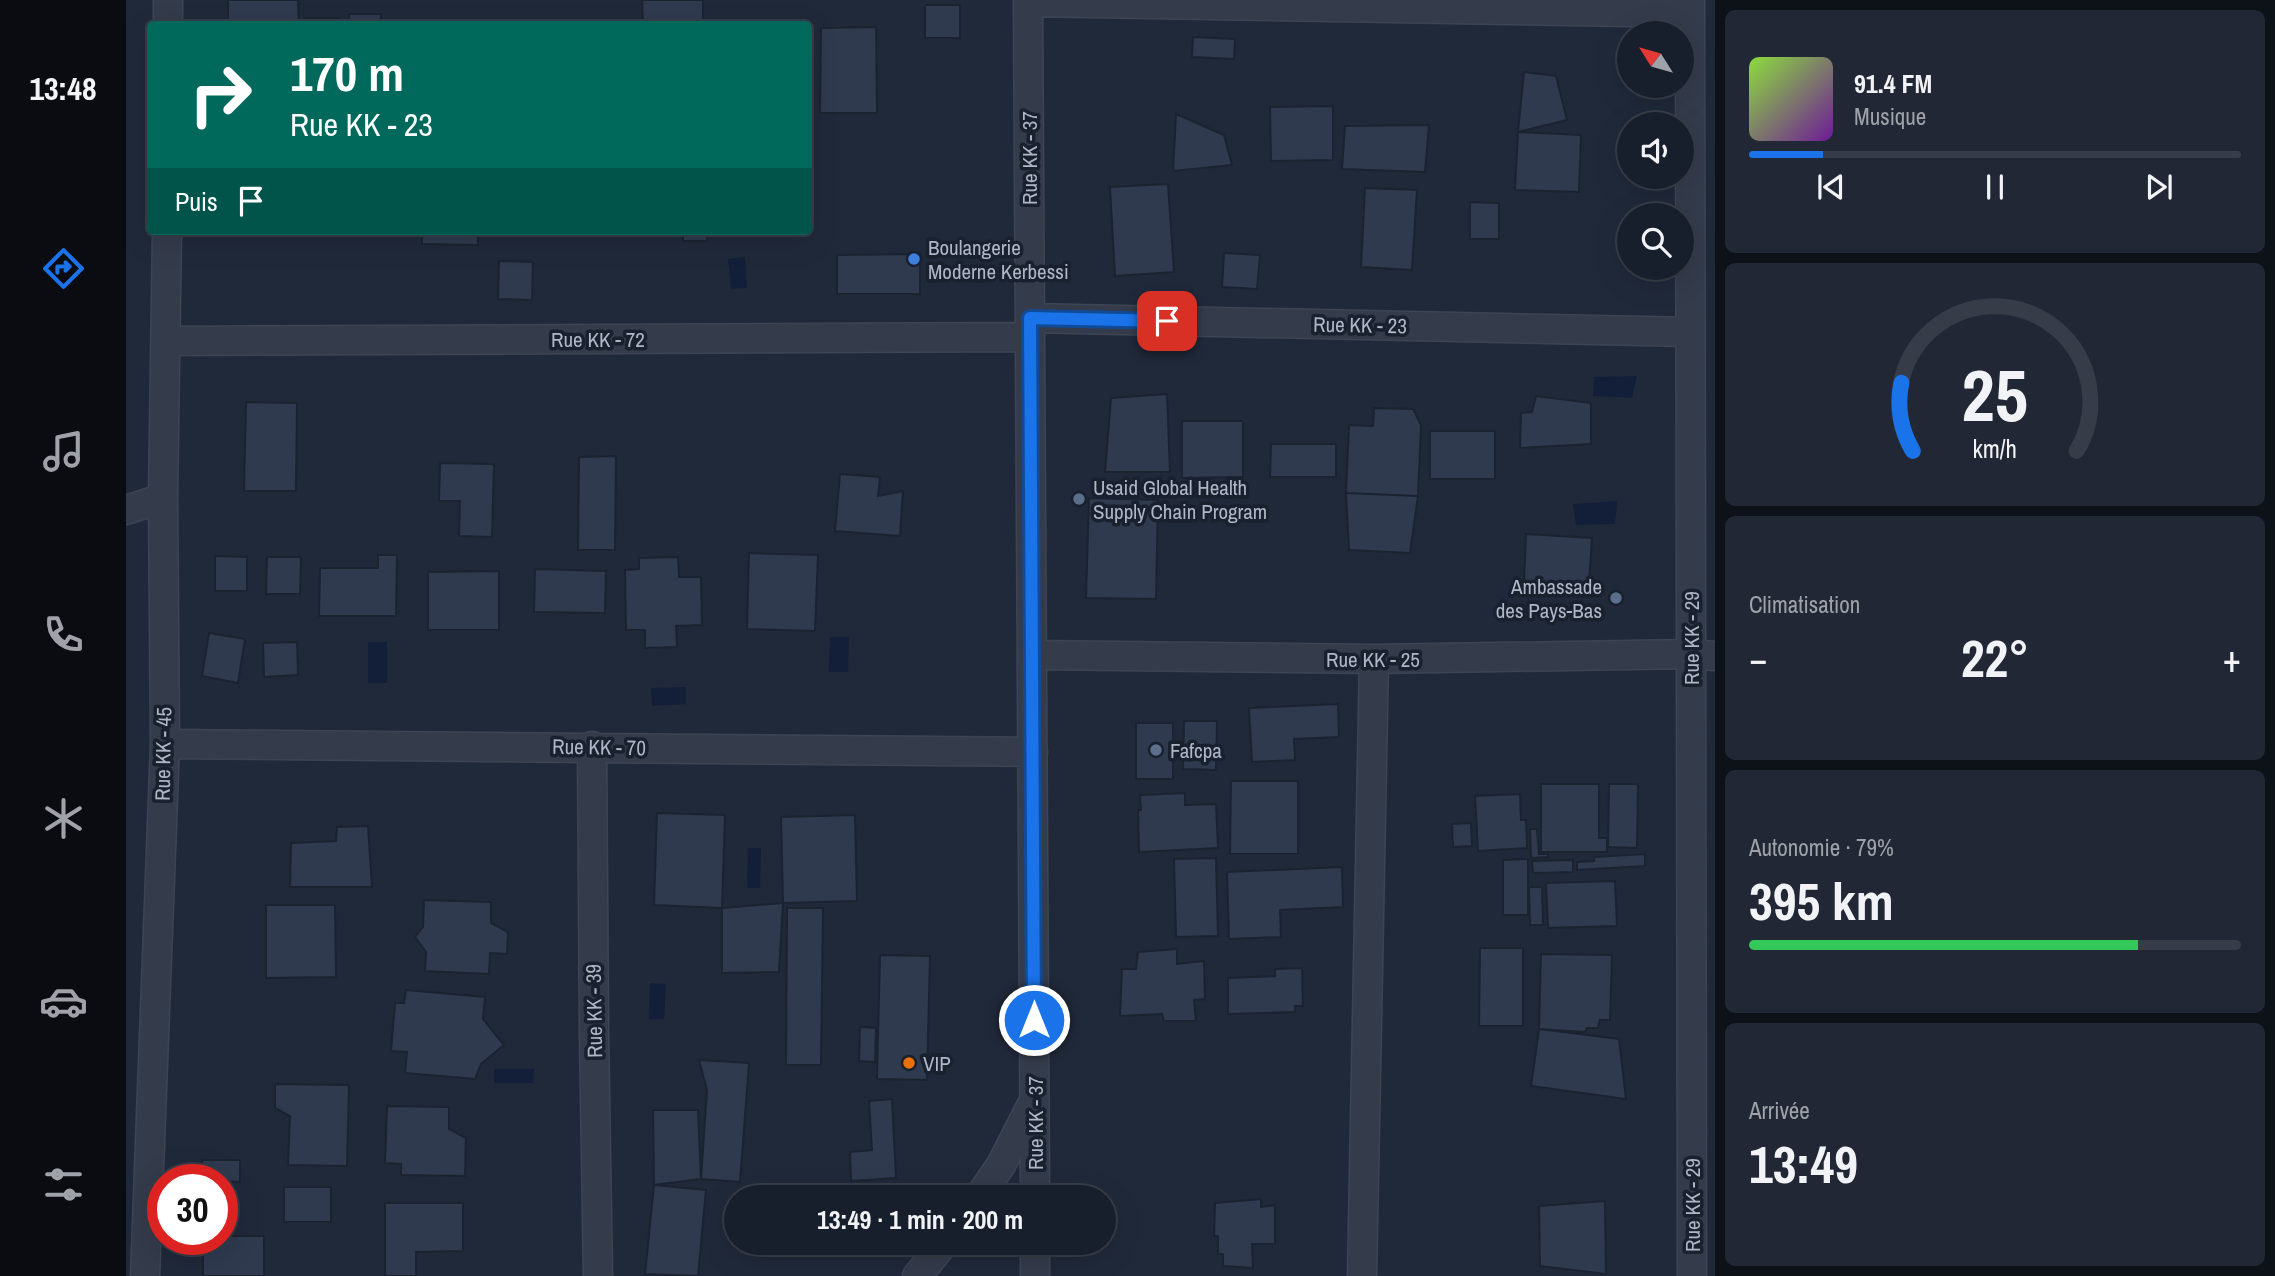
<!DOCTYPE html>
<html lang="fr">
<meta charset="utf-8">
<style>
:root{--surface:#181f2c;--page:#212734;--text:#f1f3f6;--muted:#9fa2a9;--line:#363d48;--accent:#1a73e8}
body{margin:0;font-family:"Archivo Narrow",sans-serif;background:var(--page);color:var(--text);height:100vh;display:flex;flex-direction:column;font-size:26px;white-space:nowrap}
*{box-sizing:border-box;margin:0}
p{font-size:23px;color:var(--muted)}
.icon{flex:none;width:38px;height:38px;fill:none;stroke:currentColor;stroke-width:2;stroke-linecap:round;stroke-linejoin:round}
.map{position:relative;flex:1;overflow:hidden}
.drawer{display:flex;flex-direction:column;gap:10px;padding:10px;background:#0d1118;width:560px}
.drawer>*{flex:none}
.guide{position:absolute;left:21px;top:21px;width:665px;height:214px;border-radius:7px;box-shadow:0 7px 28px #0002,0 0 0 2px var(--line);background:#00695c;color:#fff;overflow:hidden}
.needle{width:46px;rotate:307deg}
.fabs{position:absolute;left:1491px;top:21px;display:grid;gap:14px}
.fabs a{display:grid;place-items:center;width:77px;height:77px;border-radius:50%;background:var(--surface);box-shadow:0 7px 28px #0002,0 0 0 2px var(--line);font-size:35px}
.speed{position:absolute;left:21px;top:1164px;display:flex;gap:14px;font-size:35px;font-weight:700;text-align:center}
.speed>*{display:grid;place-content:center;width:91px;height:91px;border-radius:50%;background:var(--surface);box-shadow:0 7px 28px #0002,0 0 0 2px var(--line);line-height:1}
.speed .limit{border:10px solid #d22;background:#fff;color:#111}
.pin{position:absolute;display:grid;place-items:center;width:60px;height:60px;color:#fff;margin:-30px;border-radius:14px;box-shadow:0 4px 10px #0006}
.me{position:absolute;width:77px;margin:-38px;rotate:0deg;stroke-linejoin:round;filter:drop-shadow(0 0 5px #0008)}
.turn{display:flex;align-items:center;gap:24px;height:147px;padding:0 28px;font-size:32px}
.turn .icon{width:91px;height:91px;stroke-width:2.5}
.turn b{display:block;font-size:49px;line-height:60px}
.then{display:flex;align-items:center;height:66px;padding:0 28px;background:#0003;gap:14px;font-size:26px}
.big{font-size:52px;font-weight:700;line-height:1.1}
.drawer .widget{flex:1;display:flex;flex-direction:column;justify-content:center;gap:10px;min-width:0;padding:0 24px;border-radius:10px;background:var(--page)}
.drawer .dial{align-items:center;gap:0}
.dial svg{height:182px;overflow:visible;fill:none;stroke:var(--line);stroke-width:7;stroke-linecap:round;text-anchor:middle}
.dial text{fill:var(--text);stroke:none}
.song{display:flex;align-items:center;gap:21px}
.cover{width:84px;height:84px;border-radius:10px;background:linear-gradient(135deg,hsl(90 70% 55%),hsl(280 70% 35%))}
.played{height:7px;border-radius:4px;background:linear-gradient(90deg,var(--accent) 15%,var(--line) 15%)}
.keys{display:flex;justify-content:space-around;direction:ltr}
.heat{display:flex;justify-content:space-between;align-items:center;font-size:38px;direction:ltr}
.charge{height:10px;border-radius:5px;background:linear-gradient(90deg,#34c759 79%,var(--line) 0)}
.trip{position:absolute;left:598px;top:1185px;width:392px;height:70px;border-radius:35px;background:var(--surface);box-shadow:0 7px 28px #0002,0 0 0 2px var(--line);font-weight:700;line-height:70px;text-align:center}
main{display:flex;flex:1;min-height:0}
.dock{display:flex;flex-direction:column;width:126px;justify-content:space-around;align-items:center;background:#0a0c12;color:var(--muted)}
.dock .icon{width:49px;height:49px}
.dock .on{color:var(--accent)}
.dock b{font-size:32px;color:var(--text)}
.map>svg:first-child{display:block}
</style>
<main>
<nav class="dock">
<b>13:48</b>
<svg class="icon on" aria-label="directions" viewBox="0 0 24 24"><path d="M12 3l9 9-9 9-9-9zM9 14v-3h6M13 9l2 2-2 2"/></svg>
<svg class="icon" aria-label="music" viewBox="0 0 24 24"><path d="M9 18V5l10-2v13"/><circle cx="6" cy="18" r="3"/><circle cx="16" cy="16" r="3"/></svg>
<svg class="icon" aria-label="phone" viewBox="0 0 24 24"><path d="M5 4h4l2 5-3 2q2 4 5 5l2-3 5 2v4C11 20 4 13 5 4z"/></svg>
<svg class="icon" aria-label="climate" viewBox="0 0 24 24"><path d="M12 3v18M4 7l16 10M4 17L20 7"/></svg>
<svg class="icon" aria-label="car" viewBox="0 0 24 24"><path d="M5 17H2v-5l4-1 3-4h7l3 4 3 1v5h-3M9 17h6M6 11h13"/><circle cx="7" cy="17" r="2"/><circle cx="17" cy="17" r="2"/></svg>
<svg class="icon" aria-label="filters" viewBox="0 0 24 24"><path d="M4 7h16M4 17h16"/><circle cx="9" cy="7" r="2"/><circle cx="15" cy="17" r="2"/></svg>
</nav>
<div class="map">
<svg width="1589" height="1276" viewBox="0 0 1589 1276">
<rect width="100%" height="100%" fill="#20293a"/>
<path fill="#131f38" d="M619 257 621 288 605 289 602 259Z
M1511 376 1506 398 1467 396 1468 377Z
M1491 501 1489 524 1450 525 1447 504Z
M704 637H723L722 672H703Z
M242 642H261V683H242Z
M560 687V704L526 706 525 688Z
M622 848H635L634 888H621Z
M524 983 540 984 538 1019H523Z
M368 1069H408L407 1083H368Z"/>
<path fill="#2f3a4f" stroke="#1b2331" stroke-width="2" d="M102 0H172L173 24H102Z
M516 0H577V24H517Z
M799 5H834V38H799Z
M223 14H255L254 24H279H223Z
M179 18H213V24H177Z
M682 26H685V112L682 111Z
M750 27 751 113H694L695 28Z
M1067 37 1109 39 1108 59 1066 57Z
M1398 72 1430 76 1441 120 1392 132Z
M1207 106V160L1145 161 1144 107Z
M1050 114 1098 135 1106 165 1047 171Z
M1303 125 1299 172 1216 169 1219 126Z
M1392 132 1455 135 1453 192 1389 190Z
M1042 184 1048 272 989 276 984 187Z
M1239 188 1291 190 1286 270 1235 267Z
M1344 202 1373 203V239H1344Z
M296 231H352V245L296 244Z
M557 231H581V241H557Z
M1098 253 1134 255 1131 289 1096 287Z
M794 254V294H711V255Z
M373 261 407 262 406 300 372 299Z
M1041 394 1044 472H979L985 398Z
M1410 396 1465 403V444L1394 448 1395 413 1406 412Z
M120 402 171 403 170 491H118Z
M1248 408 1287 409 1295 425 1292 496 1220 493 1223 425 1247 426Z
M1056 421H1117V477L1056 478Z
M1304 431H1369V479H1304Z
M1145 444H1210V477H1144Z
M490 456 489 550H452L453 457Z
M314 463 368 464 366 537 333 536 334 501H313Z
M714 474 754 477 752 496 777 491 774 536 709 531Z
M1220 493 1292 496 1284 553 1223 550Z
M963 498 1032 500 1030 599 960 598Z
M1400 534 1466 538 1463 582 1398 585Z
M623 553 692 555 689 631 621 629Z
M252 555H271L270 616H193L194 568H252Z
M89 556 121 557V591H89Z
M141 557H175L174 594H140Z
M552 557 553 577H575L576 625 550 626 551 647 519 648V630H500L499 570 513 569V558Z
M409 569 480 571 479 613 408 612Z
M373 571V630H302V572Z
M83 633 119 639 112 683 76 676Z
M171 642 172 675 138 677 137 643Z
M1212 704 1213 737 1168 739 1169 760 1126 762 1123 708Z
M1058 721H1091L1090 770 1057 769Z
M1010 723H1047V779H1010Z
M1105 781H1172V854H1104Z
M1415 784H1473V838H1481V852H1415Z
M1483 784H1512L1511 848 1482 847Z
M1059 793V805L1090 804 1092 848 1013 852 1012 810H1015L1014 795Z
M1394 794 1395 820H1400L1401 848 1352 851 1349 796Z
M531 813 599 815 596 908 528 905Z
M729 815 731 901 657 903 655 817Z
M1345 823 1346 846 1327 847 1326 824Z
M242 826 246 887H164L165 843 210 841 211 827Z
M1404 829H1411L1413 854H1422V857L1405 858Z
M1519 854V866L1451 870V862L1468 861V857Z
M1090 858 1092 936 1050 937 1048 859Z
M1402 859V915H1377V860Z
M1447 860V872L1407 873 1406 861Z
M1216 867 1217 907 1154 910 1155 937 1103 939 1101 872Z
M1489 881 1491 926 1422 928 1420 883Z
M1403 887H1416L1417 925H1404Z
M298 900 365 902V923L382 932 381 954 364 953 363 974 299 971 300 952 289 937 297 927Z
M657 903 653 972 596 973V908Z
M140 905H209L210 977 140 978Z
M661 908H697L695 1065H660Z
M1354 948H1397V1026H1353Z
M1051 949V964L1078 961 1079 999 1068 1000 1070 1021H1038L1036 1014 994 1016 996 969H1010L1012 952Z
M1415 954 1486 955 1484 1020H1474L1472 1028H1461L1459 1032 1413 1029Z
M754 955 804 956 801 1080 751 1079Z
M1176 968 1177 1006H1169V1012L1102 1014V978L1149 976V969Z
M280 990 359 997 357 1019 378 1045 355 1064 349 1079 279 1073 281 1052 265 1051 269 1003H278Z
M734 1027 750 1028 749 1062 733 1061Z
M1413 1029 1493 1039 1500 1099 1405 1086Z
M573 1060 623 1063 614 1182 575 1179 581 1090Z
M149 1084 223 1085 221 1166 162 1165 164 1116 149 1108Z
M766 1099 770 1178 725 1181 724 1152 746 1150 743 1101Z
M261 1106 323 1107V1129L340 1138 339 1176 275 1175V1164L259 1163Z
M527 1110H572L575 1179 528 1185Z
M76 1160H114V1182L76 1180Z
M528 1185 580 1190 572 1276 519 1274Z
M158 1187H205V1222H158Z
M96 1189H101V1228H96Z
M1135 1199V1207L1149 1205V1244H1126L1127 1268 1097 1266V1254H1092V1236H1088L1089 1203Z
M1479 1201 1480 1274 1414 1266 1413 1206Z
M259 1203H337V1251L290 1252V1276H259Z
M96 1236H138V1276H77V1239H96Z"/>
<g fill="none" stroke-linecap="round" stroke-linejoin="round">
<defs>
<path id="minor" d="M902 0 909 1197
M1564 0 1566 1276
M902 2 1564 13
M42 24V0
M904 318 1564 332
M40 341 904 337
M0 510 37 498
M906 655 1248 659 1565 654 1589 656
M39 744 907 752
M466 746 468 1035 472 1276
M853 1197 875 1165 905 1106
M909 1242V1276
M19 1276 39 744 37 498 41 231
M791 1276 819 1242
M1236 1276 1248 659"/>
</defs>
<use href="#minor" stroke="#3d4554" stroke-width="31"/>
<use href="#minor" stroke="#343b4b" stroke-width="28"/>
</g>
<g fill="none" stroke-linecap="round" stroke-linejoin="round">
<defs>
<path id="route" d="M908 1020 904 318 1041 321"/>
</defs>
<use href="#route" stroke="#114b97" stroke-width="18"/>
<use href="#route" stroke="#1a73e8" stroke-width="12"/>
</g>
<circle fill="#3f7fe0" stroke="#19212f" stroke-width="2.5" cx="788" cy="259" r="7"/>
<g fill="#5c6f8a" stroke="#19212f" stroke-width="2.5">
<circle cx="953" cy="499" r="7"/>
<circle cx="1490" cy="598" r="7"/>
<circle cx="1030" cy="750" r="7"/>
</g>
<circle fill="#e8710a" stroke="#19212f" stroke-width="2.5" cx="783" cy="1063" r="7"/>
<g text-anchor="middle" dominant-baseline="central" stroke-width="7" stroke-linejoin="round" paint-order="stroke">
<g font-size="21" fill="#afb6c7" stroke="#19212f">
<text transform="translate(903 158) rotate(-90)">Rue KK - 37</text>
<text transform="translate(1234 325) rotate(1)">Rue KK - 23</text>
<text x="472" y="339">Rue KK - 72</text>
<text transform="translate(1565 638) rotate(-90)">Rue KK - 29</text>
<text x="1247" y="659">Rue KK - 25</text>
<text transform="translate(473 747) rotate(1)">Rue KK - 70</text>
<text transform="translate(37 754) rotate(-89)">Rue KK - 45</text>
<text transform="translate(468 1011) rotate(-91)">Rue KK - 39</text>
<text transform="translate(909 1123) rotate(-90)">Rue KK - 37</text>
<text transform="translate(1566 1205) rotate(-90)">Rue KK - 29</text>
</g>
<g font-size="21" fill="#afb6c7" stroke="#19212f" text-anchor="start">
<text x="802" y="247">Boulangerie<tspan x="802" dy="24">Moderne Kerbessi</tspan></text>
<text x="967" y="487">Usaid Global Health<tspan x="967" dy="24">Supply Chain Program</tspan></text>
<text x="1476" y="586" text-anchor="end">Ambassade<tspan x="1476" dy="24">des Pays-Bas</tspan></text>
<text x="1044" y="750">Fafcpa</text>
<text x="797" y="1063">VIP</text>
</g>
</g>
</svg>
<div class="fabs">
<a><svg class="needle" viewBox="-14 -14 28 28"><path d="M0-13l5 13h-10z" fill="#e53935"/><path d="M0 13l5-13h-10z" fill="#9fa2a9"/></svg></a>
<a><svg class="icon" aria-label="sound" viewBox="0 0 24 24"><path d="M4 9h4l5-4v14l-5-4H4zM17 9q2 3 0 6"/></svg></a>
<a><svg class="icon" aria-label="search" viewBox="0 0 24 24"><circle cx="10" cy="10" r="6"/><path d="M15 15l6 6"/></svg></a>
</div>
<div class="speed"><div class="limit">30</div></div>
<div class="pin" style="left:1041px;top:321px;background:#d93025"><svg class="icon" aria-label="arrive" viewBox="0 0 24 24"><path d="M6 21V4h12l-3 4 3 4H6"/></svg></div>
<svg class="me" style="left:908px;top:1020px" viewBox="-20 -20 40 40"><circle r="17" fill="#1a73e8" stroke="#fff" stroke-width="3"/><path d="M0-11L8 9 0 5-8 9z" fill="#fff"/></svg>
<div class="trip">13:49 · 1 min · 200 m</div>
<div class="guide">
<div class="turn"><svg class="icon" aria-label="right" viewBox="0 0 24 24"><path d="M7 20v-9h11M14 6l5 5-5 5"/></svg><div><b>170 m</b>Rue KK - 23</div></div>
<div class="then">Puis<svg class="icon" aria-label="arrive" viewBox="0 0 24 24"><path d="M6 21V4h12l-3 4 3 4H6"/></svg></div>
</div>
</div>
<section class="drawer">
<div class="widget">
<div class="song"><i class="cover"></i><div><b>91.4 FM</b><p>Musique</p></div></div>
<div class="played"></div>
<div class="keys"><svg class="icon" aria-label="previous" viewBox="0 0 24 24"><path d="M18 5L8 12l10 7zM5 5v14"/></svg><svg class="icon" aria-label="pause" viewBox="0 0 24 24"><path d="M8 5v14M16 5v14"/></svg><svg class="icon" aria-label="next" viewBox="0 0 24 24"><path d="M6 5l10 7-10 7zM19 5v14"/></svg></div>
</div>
<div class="widget dial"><svg viewBox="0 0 100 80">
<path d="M14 69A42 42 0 1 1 86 69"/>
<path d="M14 69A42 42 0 0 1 9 39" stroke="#1a73e8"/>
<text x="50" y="56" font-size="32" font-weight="700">25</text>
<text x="50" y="72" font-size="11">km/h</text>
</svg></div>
<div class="widget"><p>Climatisation</p>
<div class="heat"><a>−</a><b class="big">22°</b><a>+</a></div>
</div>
<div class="widget"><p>Autonomie · 79%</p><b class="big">395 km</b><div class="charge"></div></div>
<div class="widget"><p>Arrivée</p><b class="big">13:49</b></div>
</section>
</main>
